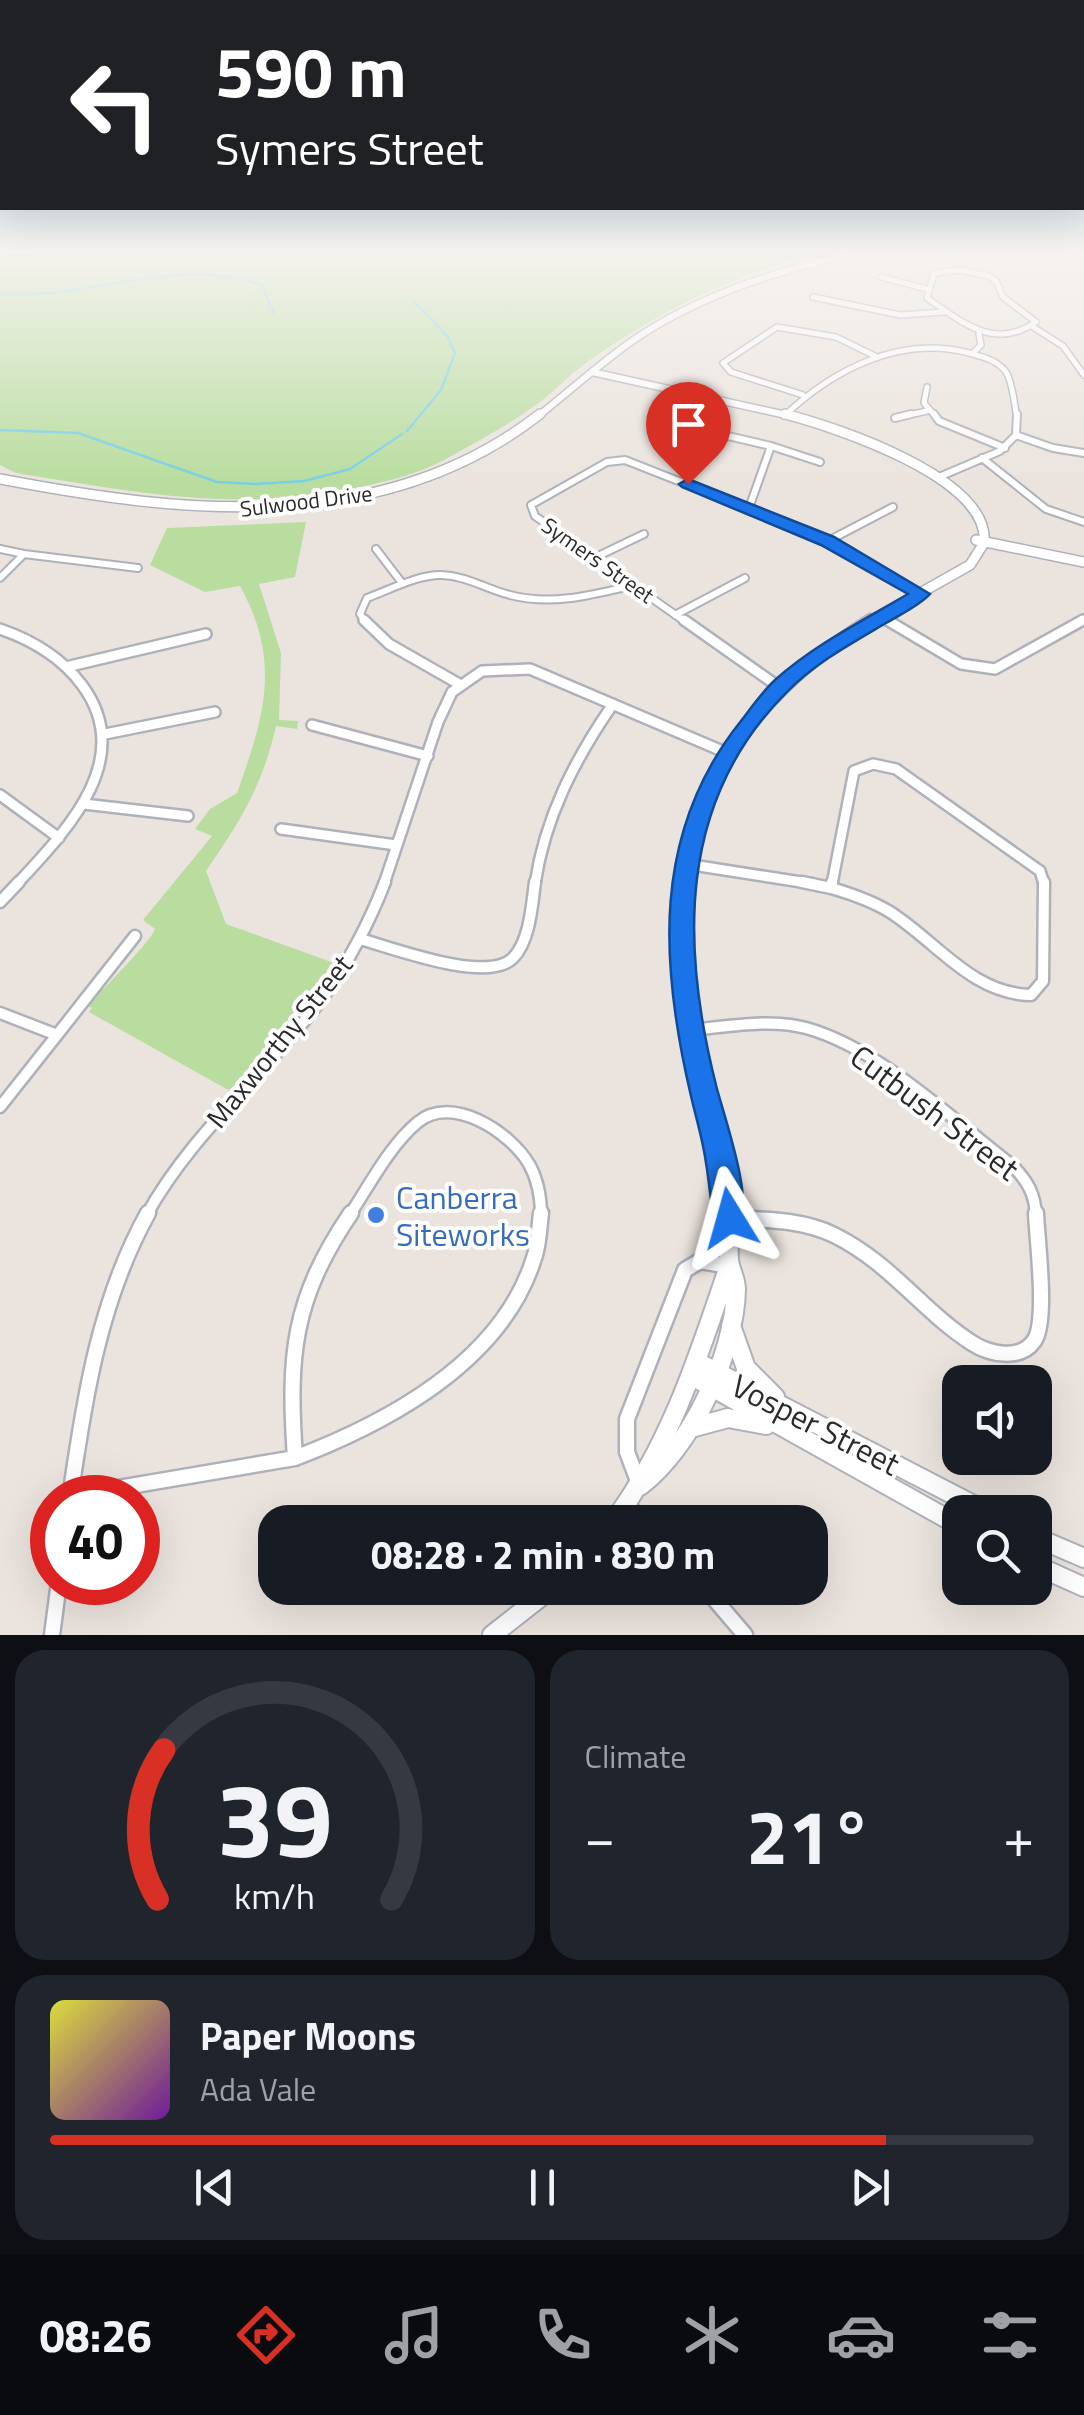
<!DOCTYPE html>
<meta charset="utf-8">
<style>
:root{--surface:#171b24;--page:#20242c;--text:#f1f3f6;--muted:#9ea1a6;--line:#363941;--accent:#d93025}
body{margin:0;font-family:"Titillium Web",sans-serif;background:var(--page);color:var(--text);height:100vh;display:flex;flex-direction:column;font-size:38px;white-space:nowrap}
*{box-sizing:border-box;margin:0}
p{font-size:32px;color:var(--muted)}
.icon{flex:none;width:55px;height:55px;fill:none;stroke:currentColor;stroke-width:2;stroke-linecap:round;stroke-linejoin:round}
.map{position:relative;height:1635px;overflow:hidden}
.drawer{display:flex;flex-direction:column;gap:15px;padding:15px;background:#0d0f14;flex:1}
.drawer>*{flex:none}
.banner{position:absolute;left:0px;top:0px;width:1085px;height:210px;box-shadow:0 10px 40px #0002;background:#202124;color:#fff;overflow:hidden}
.fabs{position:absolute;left:942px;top:1365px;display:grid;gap:20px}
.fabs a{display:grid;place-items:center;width:110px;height:110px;border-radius:20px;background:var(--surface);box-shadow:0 10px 40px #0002;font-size:50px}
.speed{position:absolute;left:30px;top:1475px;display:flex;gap:20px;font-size:50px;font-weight:700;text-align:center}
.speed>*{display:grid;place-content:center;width:130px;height:130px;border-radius:50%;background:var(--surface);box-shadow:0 10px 40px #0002;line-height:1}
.speed .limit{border:15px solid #d22;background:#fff;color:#111}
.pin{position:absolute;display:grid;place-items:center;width:85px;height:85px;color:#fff;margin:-102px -42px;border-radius:50% 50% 50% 0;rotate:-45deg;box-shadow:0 0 10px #0007}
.pin .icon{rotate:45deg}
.me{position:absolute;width:110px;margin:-55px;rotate:352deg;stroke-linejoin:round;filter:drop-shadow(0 0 8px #0008)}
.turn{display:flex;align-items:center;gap:35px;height:210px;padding:0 50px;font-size:45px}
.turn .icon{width:130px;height:130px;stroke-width:2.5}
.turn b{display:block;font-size:70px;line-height:85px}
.big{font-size:75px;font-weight:700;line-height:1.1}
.drawer .tile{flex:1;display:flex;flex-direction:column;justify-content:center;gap:15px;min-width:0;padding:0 35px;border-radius:30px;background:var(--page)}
.drawer .dial{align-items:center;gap:0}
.dial svg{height:260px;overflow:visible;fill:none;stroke:var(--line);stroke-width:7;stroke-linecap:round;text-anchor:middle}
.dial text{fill:var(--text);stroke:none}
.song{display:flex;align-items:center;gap:30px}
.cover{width:120px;height:120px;border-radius:15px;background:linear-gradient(135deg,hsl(60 70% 55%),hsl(280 70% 35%))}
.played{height:10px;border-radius:5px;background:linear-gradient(90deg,var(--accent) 85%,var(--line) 85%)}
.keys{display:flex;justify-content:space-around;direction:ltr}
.heat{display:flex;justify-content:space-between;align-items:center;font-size:55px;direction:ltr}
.drawer .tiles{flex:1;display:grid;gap:15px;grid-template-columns:1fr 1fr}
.tile:last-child{grid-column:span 2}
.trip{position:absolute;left:258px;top:1505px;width:570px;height:100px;border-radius:30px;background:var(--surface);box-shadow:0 10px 40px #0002;font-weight:700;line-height:100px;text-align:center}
.dock{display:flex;height:160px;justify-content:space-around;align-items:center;background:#090b0e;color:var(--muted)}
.dock .icon{width:70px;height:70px}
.dock .active{color:var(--accent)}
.dock b{font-size:45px;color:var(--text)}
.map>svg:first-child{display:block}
</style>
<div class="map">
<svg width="1084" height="1635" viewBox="0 0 1084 1635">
<rect width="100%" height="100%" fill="#ebe4de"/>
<path fill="#b9dd9f" d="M0 253H828C741 270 659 311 587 362 570 374 557 389 540 402 510 424 475 443 442 461 416 475 384 482 355 488 234 513 135 492 16 473L0 465Z
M306 522 295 577 259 584 281 653 279 720 298 721 297 729 276 726C262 787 241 820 206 871L226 924 334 963 230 1091 89 1012 92 1008 88 1006C102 989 150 943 155 929L143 920 212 836 195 829 210 809 237 793C264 717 282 662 240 586L205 592 150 565 167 528Z"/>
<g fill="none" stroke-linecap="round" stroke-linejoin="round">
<path stroke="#79d0e4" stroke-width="2.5" d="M0 294C88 300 176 255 262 285L274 314
M0 430 78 433 217 482 256 484 304 481 350 469 402 434
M407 431 441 390 455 353 448 337 414 301"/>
<defs>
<path id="street-far4" d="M959 270 989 276 996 281 1003 297 1036 322C994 351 962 322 927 298L934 273Z
M881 277 927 289
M813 297 900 315 944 312
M1033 327 1063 346 1084 375
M973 353 981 345 979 334
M927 387 924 403 936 417
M803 395 731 372 723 363 777 327 836 337 877 357
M784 416C832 371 897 336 965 352 979 356 997 359 1006 372 1013 383 1014 404 1017 417
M900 417 927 411"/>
<path id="street-far3" d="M934 414 939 421 1005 448
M895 418 911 414
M664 421 771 446
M1016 435 1053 448 1084 453
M982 458 1046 509 1084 522
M939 477 1000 451 1016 435 1017 414
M749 508 771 446 820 462
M828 541 893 507
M0 549 24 554 0 578
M376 549 402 583
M24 554 138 568
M594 558 644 534
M675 615 745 578
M882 617 891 623
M366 623 360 614 367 598C389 590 419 574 442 575 467 576 486 589 510 595 552 606 592 595 634 585
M687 623 535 516 531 505 607 462 625 460 798 528 921 594
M1077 623 1084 620"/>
<path id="street-far2" d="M364 620 389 644 459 684
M684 620 779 687
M887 620 961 664 995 669 1083 620
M0 629C32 640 62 658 82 685 137 759 67 830 17 884
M66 667 206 634
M312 725 428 756
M105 734 215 712
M0 795 59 838
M84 804 188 816
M281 829 396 845
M686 864 814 884
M384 884 438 722 452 692 482 671 530 669 727 753
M535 884C545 817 575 759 613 704
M832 884 854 771 873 764 896 769 1040 871 1044 884"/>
<path id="street-far1" d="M802 882 831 888
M831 888C852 894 872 901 890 912 937 942 972 994 1031 995L1043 981 1044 882
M831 888 832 882
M0 902 19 882
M360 939C393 948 487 984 513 958 530 941 532 904 535 882
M0 1013 57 1035 135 936
M689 1030C727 1027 769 1018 806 1028 879 1048 953 1120 1013 1166 1028 1182 1035 1194 1036 1216
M0 1107 57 1035
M146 1216C192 1132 268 1072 324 996 350 960 369 923 385 882
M349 1216C369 1186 390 1145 418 1122 452 1094 510 1132 529 1164 538 1180 541 1198 541 1216"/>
<path id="street" d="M729 1218C765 1220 801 1219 834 1235 891 1263 922 1311 972 1343 989 1354 1020 1361 1034 1341 1048 1322 1037 1240 1036 1213
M295 1458C288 1356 292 1300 351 1213
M295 1458C389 1422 502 1362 534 1258 539 1245 539 1228 541 1213
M638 1481 627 1452V1419L685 1270 700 1261 729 1266
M71 1496 295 1458
M70 1498C84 1400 99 1301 148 1213
M627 1505 644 1522
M705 1588 745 1635
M52 1635 59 1582"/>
<path id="secondary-far4" d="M592 372 795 417
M537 417C570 391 600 363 635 339 700 295 775 272 851 253"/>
<path id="secondary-far3" d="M785 414C835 427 991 478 984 543L970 565 867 623
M0 479C184 514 382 537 540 414
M976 540 1084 562"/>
<path id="secondary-far2" d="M684 884C699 765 771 682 871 620"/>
<path id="secondary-far1" d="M684 882C676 946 683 1009 699 1072 711 1119 727 1167 729 1216"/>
<path id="secondary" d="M731 1326 746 1368 775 1397
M697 1362 987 1512
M692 1376 960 1526
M691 1428 728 1418 766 1425
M640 1486C691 1448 735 1353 736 1289 736 1279 730 1270 729 1260 728 1244 729 1228 729 1213
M613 1522C670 1446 699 1355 729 1266
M1035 1537 1084 1558
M1035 1565 1084 1587
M492 1635 552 1588"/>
</defs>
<use href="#street-far4" stroke="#aeb1ba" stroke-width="8"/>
<use href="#street-far3" stroke="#aeb1ba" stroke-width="10"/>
<use href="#street-far2" stroke="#aeb1ba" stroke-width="14"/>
<use href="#street-far1" stroke="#aeb1ba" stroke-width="15"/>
<use href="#street" stroke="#aeb1ba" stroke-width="19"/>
<use href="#secondary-far4" stroke="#aeb1ba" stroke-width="9"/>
<use href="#secondary-far3" stroke="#aeb1ba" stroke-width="12"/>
<use href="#secondary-far2" stroke="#aeb1ba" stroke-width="15"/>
<use href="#secondary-far1" stroke="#aeb1ba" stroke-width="19"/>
<use href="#secondary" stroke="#aeb1ba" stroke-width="22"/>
<use href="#street-far4" stroke="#fff" stroke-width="5"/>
<use href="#street-far3" stroke="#fff" stroke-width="6"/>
<use href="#street-far2" stroke="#fff" stroke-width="9"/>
<use href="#street-far1" stroke="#fff" stroke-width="10"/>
<use href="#street" stroke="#fff" stroke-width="14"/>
<use href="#secondary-far4" stroke="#fff" stroke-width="6"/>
<use href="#secondary-far3" stroke="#fff" stroke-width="9"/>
<use href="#secondary-far2" stroke="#fff" stroke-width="10"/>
<use href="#secondary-far1" stroke="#fff" stroke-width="14"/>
<use href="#secondary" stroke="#fff" stroke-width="18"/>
</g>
<linearGradient id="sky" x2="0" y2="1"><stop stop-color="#7bbfe6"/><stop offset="0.52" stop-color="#f6f3f0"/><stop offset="1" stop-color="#f6f3f0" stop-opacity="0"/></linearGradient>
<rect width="1084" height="482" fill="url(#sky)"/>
<path fill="#1a73e8" stroke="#114b97" stroke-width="2.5" d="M688 479 834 537 930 594C919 606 901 614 886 623 852 643 815 663 787 692 676 802 681 949 717 1089 726 1122 753 1199 740 1229L730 1234 719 1229C710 1209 710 1185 706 1163 703 1140 696 1118 691 1096 660 964 651 833 741 721 751 708 762 692 775 680 814 645 862 621 908 594L821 545 682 487 679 484Z"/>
<circle fill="#3f7fe0" stroke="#fff" stroke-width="4" cx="376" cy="1215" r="10"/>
<g text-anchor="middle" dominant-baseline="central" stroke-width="8" stroke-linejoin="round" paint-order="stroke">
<g font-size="22" fill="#2a2a2a" stroke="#fff">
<text transform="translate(306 501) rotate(-7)">Sulwood Drive</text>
<text transform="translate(598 560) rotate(35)">Symers Street</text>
</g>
<g font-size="28" fill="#2a2a2a" stroke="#fff">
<text transform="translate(279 1041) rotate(-51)">Maxworthy Street</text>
</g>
<g font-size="32" fill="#2a2a2a" stroke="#fff">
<text transform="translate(935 1112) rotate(37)">Cutbush Street</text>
<text transform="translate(816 1424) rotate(27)">Vosper Street</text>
</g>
<g font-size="32" fill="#366cbe" stroke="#fff" text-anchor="start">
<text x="396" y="1197">Canberra<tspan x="396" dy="37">Siteworks</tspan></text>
</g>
</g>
</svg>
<div class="fabs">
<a><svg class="icon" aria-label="sound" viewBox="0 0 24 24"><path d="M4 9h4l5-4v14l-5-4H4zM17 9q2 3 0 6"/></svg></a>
<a><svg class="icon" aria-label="search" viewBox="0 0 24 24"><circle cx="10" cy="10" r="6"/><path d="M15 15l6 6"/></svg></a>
</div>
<div class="speed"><div class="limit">40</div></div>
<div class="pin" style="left:688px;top:484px;background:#d93025"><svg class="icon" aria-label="arrive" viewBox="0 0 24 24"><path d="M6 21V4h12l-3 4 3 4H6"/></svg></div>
<svg class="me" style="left:730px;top:1218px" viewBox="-20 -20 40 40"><path d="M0-17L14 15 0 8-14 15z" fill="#1a73e8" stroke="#fff" stroke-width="4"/></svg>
<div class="trip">08:28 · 2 min · 830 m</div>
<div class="banner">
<div class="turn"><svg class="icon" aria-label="left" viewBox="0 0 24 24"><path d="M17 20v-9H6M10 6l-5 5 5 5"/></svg><div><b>590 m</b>Symers Street</div></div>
</div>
</div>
<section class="drawer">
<div class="tiles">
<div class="tile dial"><svg viewBox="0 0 100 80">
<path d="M14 69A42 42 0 1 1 86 69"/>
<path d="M14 69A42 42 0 0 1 16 23" stroke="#d93025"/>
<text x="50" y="56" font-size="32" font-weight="700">39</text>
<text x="50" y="72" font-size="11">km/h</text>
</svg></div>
<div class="tile"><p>Climate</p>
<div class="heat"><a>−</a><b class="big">21°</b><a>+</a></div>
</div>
<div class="tile">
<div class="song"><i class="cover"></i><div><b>Paper Moons</b><p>Ada Vale</p></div></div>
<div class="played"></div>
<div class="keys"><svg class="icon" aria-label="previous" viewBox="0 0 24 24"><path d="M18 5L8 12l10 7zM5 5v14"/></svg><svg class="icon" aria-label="pause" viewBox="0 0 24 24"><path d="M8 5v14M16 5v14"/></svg><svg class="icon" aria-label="next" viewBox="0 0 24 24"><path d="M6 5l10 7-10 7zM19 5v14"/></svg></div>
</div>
</div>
</section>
<nav class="dock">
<b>08:26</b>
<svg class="icon active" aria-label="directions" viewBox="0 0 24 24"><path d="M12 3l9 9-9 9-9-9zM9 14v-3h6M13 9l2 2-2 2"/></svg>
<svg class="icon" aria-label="music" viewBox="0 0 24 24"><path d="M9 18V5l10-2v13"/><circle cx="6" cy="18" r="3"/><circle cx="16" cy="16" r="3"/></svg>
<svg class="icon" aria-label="phone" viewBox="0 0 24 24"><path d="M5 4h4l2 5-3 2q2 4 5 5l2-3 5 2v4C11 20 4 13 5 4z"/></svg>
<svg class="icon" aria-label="climate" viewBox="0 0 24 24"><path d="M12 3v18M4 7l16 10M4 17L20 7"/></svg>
<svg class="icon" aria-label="car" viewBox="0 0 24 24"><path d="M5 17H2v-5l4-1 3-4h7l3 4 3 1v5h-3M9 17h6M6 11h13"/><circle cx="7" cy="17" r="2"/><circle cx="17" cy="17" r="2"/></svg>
<svg class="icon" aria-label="filters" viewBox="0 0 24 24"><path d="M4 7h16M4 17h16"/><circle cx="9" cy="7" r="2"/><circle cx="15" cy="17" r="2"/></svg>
</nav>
